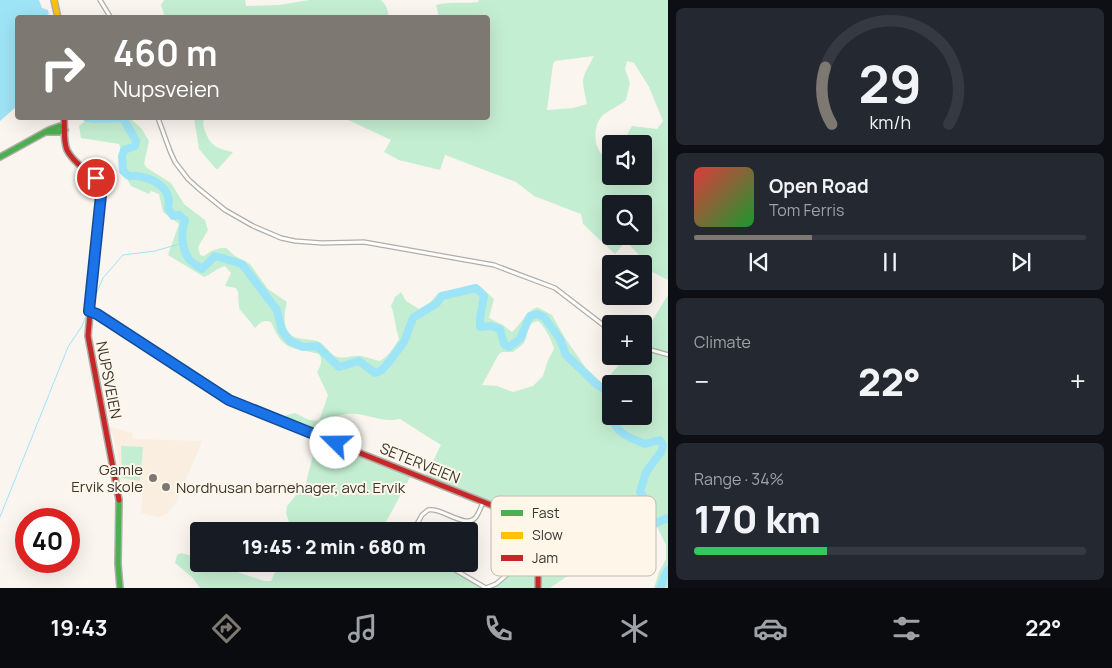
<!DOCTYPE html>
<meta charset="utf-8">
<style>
:root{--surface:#171b24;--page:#242831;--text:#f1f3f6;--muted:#9ea1a6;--line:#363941;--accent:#7d7872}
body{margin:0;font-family:Manrope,sans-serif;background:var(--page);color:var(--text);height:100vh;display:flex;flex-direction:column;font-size:19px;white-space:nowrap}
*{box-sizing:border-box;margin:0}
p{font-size:16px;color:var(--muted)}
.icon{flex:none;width:28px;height:28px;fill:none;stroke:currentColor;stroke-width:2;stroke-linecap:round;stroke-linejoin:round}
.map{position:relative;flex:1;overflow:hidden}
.details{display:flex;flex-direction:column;gap:8px;padding:8px;background:#0d0f14;width:444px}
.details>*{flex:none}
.guide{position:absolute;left:15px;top:15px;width:475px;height:105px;border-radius:5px;box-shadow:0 5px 20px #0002;background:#7d7872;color:#fff;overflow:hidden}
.buttons{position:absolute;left:602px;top:135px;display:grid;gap:10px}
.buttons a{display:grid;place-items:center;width:50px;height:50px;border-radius:5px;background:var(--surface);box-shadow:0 5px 20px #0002;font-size:25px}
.speed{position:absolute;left:15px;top:508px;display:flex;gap:10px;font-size:25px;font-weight:700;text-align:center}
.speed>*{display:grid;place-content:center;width:65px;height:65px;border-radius:50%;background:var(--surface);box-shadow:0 5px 20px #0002;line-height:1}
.speed .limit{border:8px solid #d22;background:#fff;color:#111}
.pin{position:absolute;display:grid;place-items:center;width:42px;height:42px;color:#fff;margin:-21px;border:2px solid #fff;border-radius:50%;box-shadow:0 1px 5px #0007}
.me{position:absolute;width:55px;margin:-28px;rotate:292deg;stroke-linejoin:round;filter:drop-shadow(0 0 4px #0008)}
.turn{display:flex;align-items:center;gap:18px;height:105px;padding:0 15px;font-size:22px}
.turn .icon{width:65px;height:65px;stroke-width:2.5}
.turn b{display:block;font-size:35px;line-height:42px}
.big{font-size:38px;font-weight:800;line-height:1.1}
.details .tile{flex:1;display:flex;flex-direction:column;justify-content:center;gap:8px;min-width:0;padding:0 18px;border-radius:8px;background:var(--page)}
.details .dial{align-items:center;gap:0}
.dial svg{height:130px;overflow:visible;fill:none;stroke:var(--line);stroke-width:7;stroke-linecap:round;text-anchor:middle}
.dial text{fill:var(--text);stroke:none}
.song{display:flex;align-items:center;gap:15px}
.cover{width:60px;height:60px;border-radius:8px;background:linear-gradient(135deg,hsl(0 70% 55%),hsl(130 70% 35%))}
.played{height:5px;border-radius:2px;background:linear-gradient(90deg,var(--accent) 30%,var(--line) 30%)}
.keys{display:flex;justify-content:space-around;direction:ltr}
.heat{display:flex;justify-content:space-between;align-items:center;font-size:28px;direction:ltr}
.charge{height:8px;border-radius:4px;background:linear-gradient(90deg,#34c759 34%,var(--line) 0)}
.trip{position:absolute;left:190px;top:522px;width:288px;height:50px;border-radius:5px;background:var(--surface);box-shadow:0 5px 20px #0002;font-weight:800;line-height:50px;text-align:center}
.menu{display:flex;height:80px;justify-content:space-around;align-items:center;background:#090b0e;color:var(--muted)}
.menu .icon{width:35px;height:35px}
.menu .selected{color:var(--accent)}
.menu b{font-size:22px;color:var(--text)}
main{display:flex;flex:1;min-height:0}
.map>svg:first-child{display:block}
</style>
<main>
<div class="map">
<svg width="669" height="588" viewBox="0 0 669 588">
<rect width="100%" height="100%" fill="#faf5ef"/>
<path fill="#f9eee0" d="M107 426 132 433 133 439 202 441 177 501 167 514 159 517 141 513 143 484 117 481 119 461 113 436Z"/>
<path fill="#c4eed2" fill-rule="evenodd" d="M164 0H245L246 6 279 5 309 0H381C386 5 389 10 388 18L165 17 161 5Z
M479 0H668V280L652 272 646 267 638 254 626 241 615 254 583 224 581 214 534 196 516 182 445 155 440 170 399 160 384 152 391 140 344 118H488V18L439 17 436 5C450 1 464 4 478 2ZM594 56C581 81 581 76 587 104L573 108 547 110 553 64 555 61ZM627 61 634 63 649 87 663 121 657 129 632 126 622 144H644V176H611C611 166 606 160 600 152 593 142 594 124 603 115 608 111 620 105 626 100L630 83 625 69ZM611 204H644V236H611Z
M89 118H130L142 129 149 141 144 164 147 168 171 183 184 204 205 220 208 230 198 247 200 255 204 256 211 251 221 248H226L235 256 250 264 268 289 287 302C284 314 281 334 298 338 304 340 311 339 317 341 325 344 328 352 335 356 343 360 353 355 361 356 368 357 374 360 380 361 389 356 394 347 399 339 395 327 395 316 391 306L395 297 401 292 406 301 419 309 430 303 438 293 477 285 481 287 494 299 489 318 503 325 512 332C523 322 524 313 537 307L552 315 565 338 586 368 602 383 608 384 610 375 627 356H644V328L653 319 668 295V588H654L659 572 666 559V545L657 527 651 522 614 544 550 588H486L497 584 518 565 491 505 425 477 441 445 400 419C376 424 363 408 337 416L329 434V436L347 445 413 472 386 522 389 531H292L286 513 287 506 306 483 312 459 321 437 280 417 295 413 309 420 319 421 328 395 317 372C321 365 323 361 319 354 291 347 284 352 271 322 263 319 260 323 255 328L239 308 238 292 236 288 225 286 231 273 225 266C217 268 212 274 204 277L168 255 179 224 163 212 159 194 151 191 149 194 131 186 125 175 123 156 119 144 81 138 79 126ZM538 321C545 327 552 340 554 349L548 360 543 376 533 386 513 392 497 386 482 385 499 354 502 352H513C517 349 523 345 525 341 529 332 526 323 538 321ZM611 384H644V416H611Z
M194 118H205C202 123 203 127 206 133 211 147 219 149 233 152L218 169H216L199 149Z
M121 446 143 447 140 481 122 478Z
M181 553 199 558V564H214L264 581H271L279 564H444L485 588H200L192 577 175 563 177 555Z"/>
<path fill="#9ee4f7" d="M0 0H39L42 8 48 10 49 14 43 17 18 18 17 106 0 121Z"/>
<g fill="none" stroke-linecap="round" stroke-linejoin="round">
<path stroke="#9ee4f7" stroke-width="1" d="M93 301 103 278 123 255 155 251 183 243
M0 517 68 347 82 326 87 314"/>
<path stroke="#9ee4f7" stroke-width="8" d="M87 118 95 119 121 118 124 120 136 141 135 146 124 150 122 156 123 171C125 173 127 175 129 176 130 176 136 176 137 176 154 178 173 189 168 208L173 216 179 215 185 220C181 231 181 248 189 259 192 263 198 266 202 269L215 256 242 264 277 310 282 331 290 341 303 347 317 346 339 367 359 361 375 373 382 370 388 363 404 342 413 318 437 303 442 296 476 288 484 296 480 318V327L491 326 500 329 504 344 509 347 520 339 530 316 537 314 544 317 560 339 566 355 594 382 611 395
M614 416C611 432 633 439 645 444L660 440 663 445 661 452 646 472 640 492 651 507 650 517 657 523 667 518 669 519
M660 588C664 582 663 574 669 569"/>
<defs>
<path id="street" d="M100 0 111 18
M158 118 170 151 175 162 188 179 199 189 225 210 253 226 281 238 295 241 322 243 364 242 494 265 555 288 611 331
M644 348 669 355
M413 531 422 515 428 510C442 507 466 530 476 517 479 513 481 507 483 502
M445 564 486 588 496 584 517 566 539 564"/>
<path id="fast" d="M46 132H59L65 130
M0 157 49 130 60 126 65 130
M119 500 118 564 120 588"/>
<path id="slow" d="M54 0 58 18
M89 311 97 314 201 383 237 404 274 419"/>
<path id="jam" d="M64 118C65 129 63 140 67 150 75 167 95 172 101 190L88 336 119 500
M274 419 491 505C533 527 539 541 538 588"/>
</defs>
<use href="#street" stroke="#b1aea8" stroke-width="5.5"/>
<use href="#fast" stroke="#b1aea8" stroke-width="8"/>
<use href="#slow" stroke="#b1aea8" stroke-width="8"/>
<use href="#jam" stroke="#b1aea8" stroke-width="8"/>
<use href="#street" stroke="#fefefd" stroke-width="3"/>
<use href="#fast" stroke="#4caf50" stroke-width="5"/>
<use href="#slow" stroke="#ffc107" stroke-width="5"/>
<use href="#jam" stroke="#c62828" stroke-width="5"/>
</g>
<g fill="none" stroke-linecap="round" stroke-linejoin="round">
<defs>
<path id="route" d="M96 178 100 186 101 195 89 311 97 314 229 400 336 443"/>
</defs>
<use href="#route" stroke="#114b97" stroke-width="12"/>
<use href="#route" stroke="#1a73e8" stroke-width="9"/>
</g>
<g fill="#7d7872" stroke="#fff6ea" stroke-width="2">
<circle cx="153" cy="478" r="5"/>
<circle cx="166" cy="487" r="5"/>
</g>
<g text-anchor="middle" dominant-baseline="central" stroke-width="4" stroke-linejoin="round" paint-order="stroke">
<g font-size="15" fill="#39352f" stroke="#fff6ea">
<text transform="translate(109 380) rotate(79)">NUPSVEIEN</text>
<text transform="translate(420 463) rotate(22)">SETERVEIEN</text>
</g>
<g font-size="15" fill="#39352f" stroke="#fff6ea" text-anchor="end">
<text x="143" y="469">Gamle<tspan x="143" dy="17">Ervik skole</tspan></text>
<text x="176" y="487" text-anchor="start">Nordhusan barnehager, avd. Ervik</text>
</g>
</g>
<rect x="491" y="496" width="165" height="80" rx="8" fill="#fff6ea" stroke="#c4bcb2" stroke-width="1"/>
<rect x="501" y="510" width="22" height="6" fill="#4caf50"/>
<rect x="501" y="532" width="22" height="7" fill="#ffc107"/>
<rect x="501" y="555" width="22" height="6" fill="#c62828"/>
<g font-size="14" fill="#39352f">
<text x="532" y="518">Fast</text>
<text x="532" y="540">Slow</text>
<text x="532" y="563">Jam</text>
</g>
</svg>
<div class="buttons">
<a><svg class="icon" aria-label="sound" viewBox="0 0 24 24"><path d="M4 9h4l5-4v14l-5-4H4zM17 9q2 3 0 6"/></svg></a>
<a><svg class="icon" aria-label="search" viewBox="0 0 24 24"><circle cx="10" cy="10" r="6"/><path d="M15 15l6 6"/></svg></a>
<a><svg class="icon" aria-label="layers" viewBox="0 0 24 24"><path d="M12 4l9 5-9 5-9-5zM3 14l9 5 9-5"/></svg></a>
<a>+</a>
<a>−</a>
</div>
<div class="speed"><div class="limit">40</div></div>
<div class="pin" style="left:96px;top:178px;background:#d93025"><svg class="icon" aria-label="arrive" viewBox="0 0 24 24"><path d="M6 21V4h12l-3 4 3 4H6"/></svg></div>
<svg class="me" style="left:336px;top:443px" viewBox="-20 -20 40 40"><circle r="19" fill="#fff"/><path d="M0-13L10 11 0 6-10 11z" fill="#1a73e8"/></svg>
<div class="trip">19:45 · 2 min · 680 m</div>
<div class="guide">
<div class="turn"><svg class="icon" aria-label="right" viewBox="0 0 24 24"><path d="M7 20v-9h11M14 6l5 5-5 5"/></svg><div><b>460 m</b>Nupsveien</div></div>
</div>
</div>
<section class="details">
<div class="tile dial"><svg viewBox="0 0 100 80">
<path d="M14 69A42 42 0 1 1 86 69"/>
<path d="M14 69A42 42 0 0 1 10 34" stroke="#7d7872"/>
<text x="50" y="56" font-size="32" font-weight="700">29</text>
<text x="50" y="72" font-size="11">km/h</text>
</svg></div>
<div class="tile">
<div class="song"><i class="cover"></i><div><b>Open Road</b><p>Tom Ferris</p></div></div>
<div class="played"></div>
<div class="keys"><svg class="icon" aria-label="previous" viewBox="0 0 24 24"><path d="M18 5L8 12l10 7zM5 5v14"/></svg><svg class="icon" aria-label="pause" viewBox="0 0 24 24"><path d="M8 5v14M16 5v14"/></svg><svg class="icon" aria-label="next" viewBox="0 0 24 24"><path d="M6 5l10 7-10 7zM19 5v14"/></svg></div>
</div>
<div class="tile"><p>Climate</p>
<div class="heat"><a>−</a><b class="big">22°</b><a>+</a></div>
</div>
<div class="tile"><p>Range · 34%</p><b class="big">170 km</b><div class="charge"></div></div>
</section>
</main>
<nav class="menu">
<b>19:43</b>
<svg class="icon selected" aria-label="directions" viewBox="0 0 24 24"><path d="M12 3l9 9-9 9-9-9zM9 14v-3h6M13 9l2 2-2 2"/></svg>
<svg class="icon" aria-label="music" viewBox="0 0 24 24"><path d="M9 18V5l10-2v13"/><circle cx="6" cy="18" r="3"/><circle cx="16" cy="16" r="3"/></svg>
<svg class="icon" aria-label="phone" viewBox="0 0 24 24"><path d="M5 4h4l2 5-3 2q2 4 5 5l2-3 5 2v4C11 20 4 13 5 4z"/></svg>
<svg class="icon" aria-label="climate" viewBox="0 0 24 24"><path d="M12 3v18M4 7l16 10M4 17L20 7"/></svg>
<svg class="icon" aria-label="car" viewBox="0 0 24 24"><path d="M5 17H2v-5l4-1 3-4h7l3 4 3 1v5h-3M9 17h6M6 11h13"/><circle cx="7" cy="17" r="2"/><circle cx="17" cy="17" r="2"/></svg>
<svg class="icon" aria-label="filters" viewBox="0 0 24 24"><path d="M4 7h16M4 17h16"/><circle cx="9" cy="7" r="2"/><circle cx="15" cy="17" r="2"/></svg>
<b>22°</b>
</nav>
